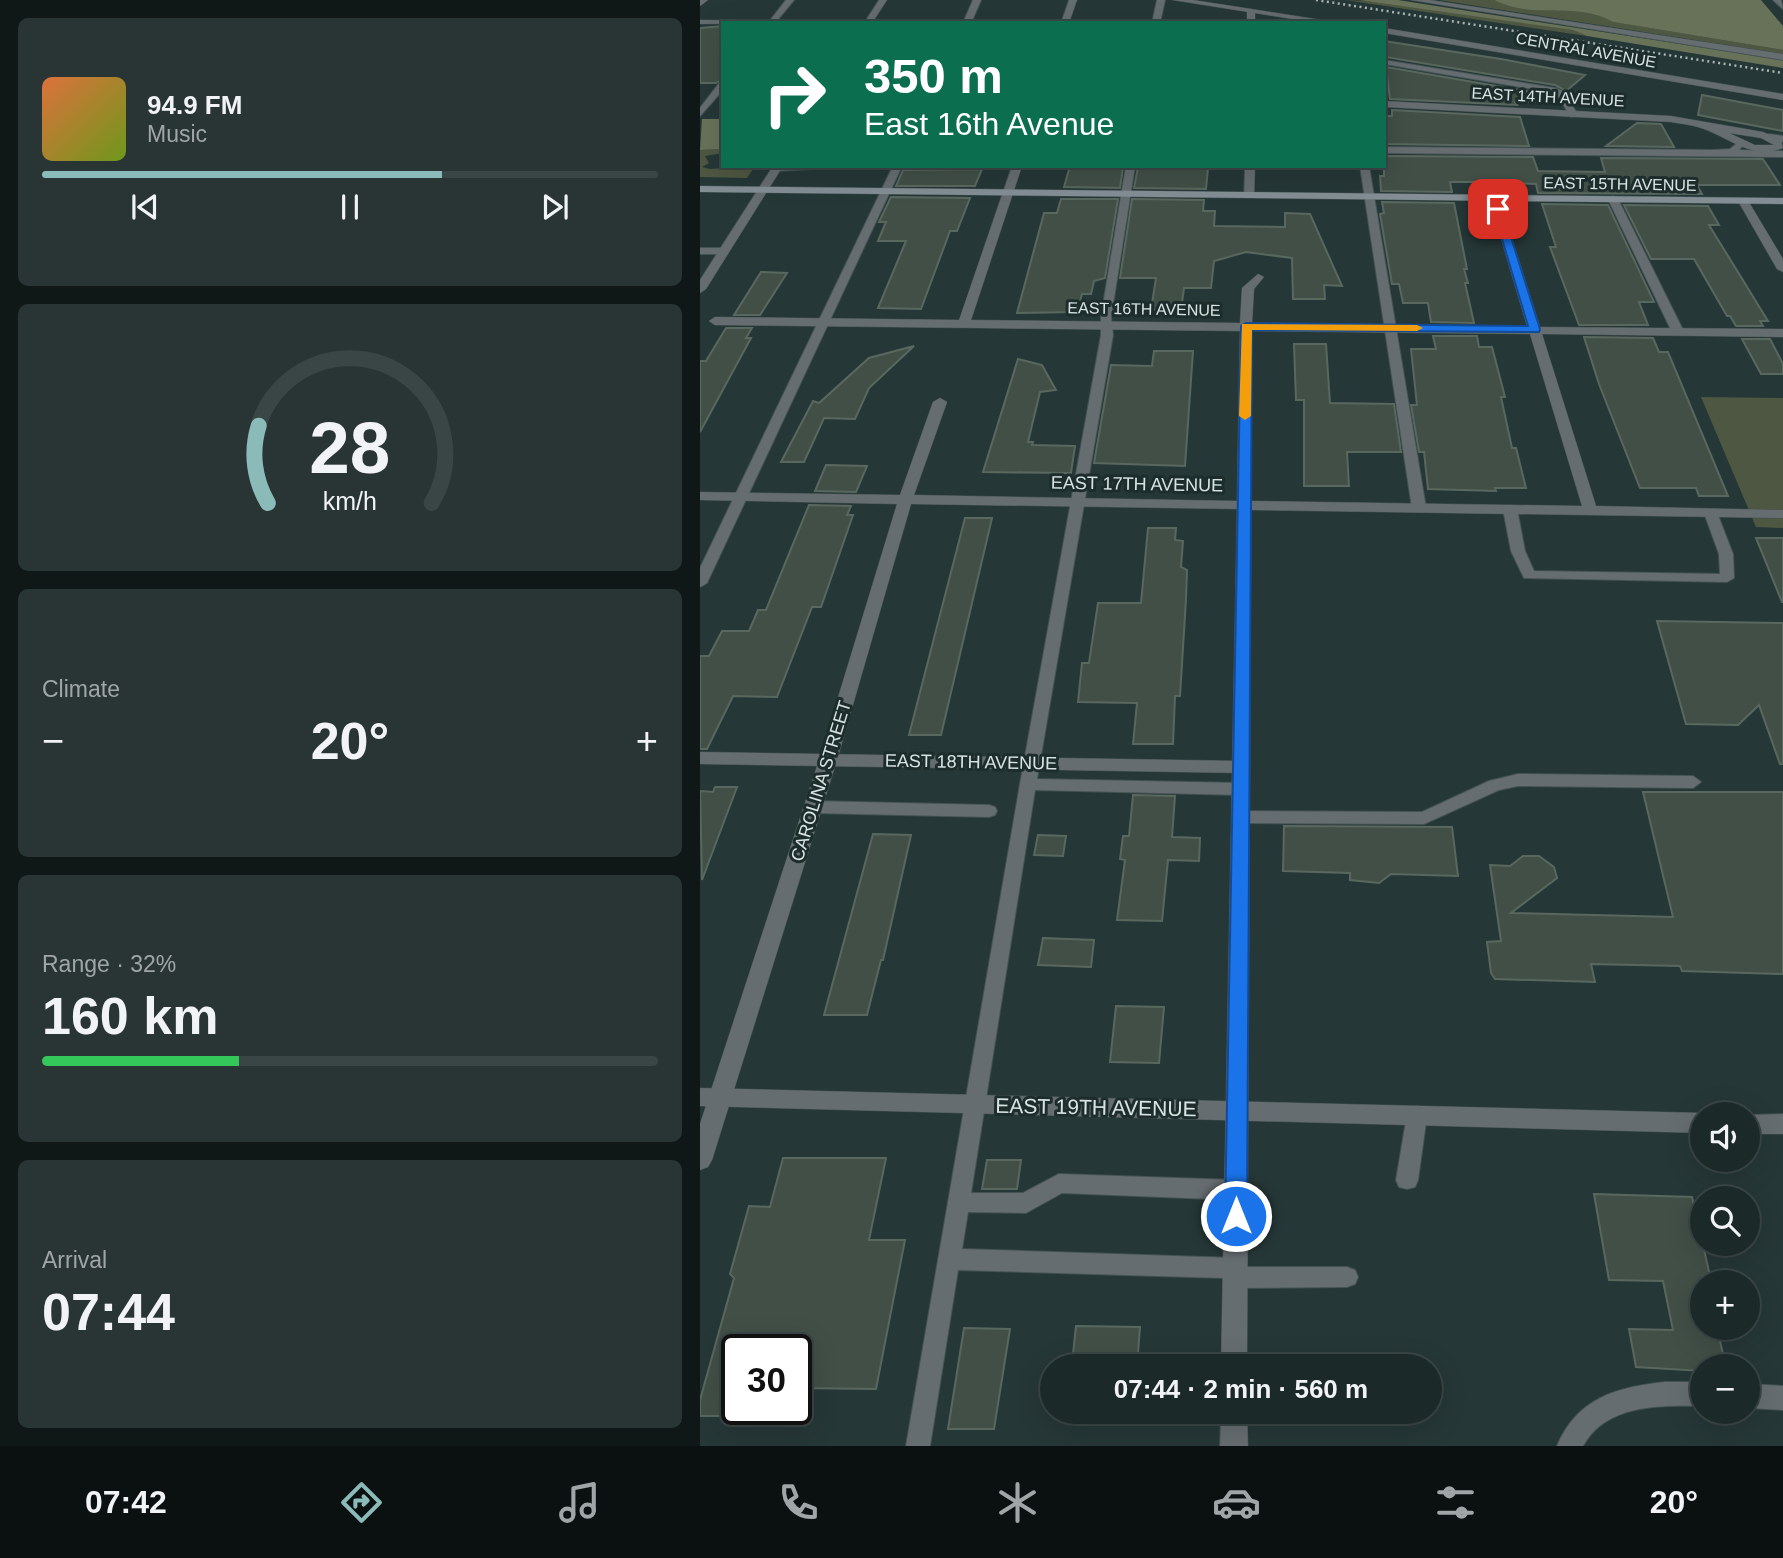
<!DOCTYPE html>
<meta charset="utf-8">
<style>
:root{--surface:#1c2929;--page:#293535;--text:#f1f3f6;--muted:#a0a6a8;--line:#3a4546;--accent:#8bbbb9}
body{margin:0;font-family:Arial,sans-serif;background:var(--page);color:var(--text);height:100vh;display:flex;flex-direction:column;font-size:26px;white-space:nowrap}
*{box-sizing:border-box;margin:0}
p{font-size:23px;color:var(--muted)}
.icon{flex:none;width:38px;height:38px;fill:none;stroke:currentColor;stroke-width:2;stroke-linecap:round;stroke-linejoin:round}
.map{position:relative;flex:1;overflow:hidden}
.sheet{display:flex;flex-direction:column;gap:18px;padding:18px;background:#0f1717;width:700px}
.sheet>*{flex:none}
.hud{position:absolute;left:21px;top:21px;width:665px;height:147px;border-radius:0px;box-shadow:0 7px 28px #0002,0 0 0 2px var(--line);background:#0b6e4f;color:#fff;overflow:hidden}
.tools{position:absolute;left:990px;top:1102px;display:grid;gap:14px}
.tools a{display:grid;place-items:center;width:70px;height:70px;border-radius:50%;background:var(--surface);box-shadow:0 7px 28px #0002,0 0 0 2px var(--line);font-size:35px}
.speed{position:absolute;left:21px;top:1334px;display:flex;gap:14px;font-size:35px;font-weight:700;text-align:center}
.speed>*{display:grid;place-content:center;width:91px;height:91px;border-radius:50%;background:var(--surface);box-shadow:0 7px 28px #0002,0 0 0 2px var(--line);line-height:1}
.speed .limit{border:4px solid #111;border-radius:10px;background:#fff;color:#111}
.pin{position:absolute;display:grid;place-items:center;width:60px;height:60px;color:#fff;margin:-30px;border-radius:14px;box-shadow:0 4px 10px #0006}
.me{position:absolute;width:77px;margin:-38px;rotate:0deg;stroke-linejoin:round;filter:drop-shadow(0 0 5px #0008)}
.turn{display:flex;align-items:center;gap:24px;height:147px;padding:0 28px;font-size:32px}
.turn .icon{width:91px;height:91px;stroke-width:2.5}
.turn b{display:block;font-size:49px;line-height:60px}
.big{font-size:52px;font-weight:700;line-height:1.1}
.sheet .tile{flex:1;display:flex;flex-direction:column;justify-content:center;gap:10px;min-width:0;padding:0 24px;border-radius:10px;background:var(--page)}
.sheet .dial{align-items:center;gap:0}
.dial svg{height:182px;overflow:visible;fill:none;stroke:var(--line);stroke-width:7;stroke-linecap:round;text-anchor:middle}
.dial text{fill:var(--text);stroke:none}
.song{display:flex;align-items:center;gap:21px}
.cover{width:84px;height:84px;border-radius:10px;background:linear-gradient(135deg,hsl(20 70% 55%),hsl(80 70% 35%))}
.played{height:7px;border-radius:4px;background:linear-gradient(90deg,var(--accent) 65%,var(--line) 65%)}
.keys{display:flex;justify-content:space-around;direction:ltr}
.heat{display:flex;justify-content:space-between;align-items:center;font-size:38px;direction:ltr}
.charge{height:10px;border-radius:5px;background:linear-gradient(90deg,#34c759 32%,var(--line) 0)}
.trip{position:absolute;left:340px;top:1354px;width:402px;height:70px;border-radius:35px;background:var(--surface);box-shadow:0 7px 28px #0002,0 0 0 2px var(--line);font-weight:700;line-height:70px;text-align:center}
.menu{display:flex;height:112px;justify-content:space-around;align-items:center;background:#0b1010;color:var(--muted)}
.menu .icon{width:49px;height:49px}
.menu .selected{color:var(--accent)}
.menu b{font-size:32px;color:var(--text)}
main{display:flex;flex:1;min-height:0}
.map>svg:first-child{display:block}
</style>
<main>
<section class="sheet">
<div class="tile">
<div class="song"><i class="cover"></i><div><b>94.9 FM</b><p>Music</p></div></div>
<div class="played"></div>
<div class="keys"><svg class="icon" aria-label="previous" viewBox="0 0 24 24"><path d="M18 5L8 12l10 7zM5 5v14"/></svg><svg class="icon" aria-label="pause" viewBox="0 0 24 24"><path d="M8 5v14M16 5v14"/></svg><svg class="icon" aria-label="next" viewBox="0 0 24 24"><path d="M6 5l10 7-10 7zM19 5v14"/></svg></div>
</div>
<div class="tile dial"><svg viewBox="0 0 100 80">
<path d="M14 69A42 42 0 1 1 86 69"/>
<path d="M14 69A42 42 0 0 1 10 35" stroke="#8bbbb9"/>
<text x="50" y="56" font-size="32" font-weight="700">28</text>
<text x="50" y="72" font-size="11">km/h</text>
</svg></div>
<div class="tile"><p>Climate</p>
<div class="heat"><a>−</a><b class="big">20°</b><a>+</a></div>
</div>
<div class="tile"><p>Range · 32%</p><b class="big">160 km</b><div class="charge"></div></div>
<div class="tile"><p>Arrival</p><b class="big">07:44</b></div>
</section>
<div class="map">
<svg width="1083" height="1446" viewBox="0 0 1083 1446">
<rect width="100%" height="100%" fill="#263737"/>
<path fill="#4e5741" d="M645 0 685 2 874 30 887 36Z
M739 0H794L836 10 880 6 898 10 914 22 1083 50V54Z
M23 149V153L5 156 9 163 2 167 10 169 55 166 47 178 0 177V150Z
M1001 397 1083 398V528L1056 527Z"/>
<path fill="#687259" d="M659 0H698L1083 60V68L887 36 873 30Z
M794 0H1061L1083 26V50L913 22C874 0 837 21 794 0Z
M2 119H23V149L0 150Z"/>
<path fill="#414f47" stroke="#59685f" stroke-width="2" d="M23 26V79L16 83H0V28Z
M684 41 801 59 885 75 866 91 855 85 685 57Z
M686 67 849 95 856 99 853 102H815L817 105 690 99Z
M1002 95 1083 110V131L998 115Z
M692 110 820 117 829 146 684 144V116H692Z
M937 123 961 124 974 147 906 146Z
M684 156 833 157 838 171 905 172 901 158 1063 159 1080 185H997L1002 194 838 193 836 184 794 182H750L752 192 681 191 680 176H684Z
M370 166 423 167 420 188 364 187Z
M438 167 508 168 506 189 434 188Z
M282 169 275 186H196L203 170Z
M191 197 270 198 257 231H250L221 309 178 308 206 241H178L186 222H179Z
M361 199H418L405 278 394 281 391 294H382L377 312 317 313 344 213H357Z
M432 199 504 200 503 211H515L514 226 585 227V213L610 214 642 286 624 285 625 299H593L592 258 546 252 514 261 511 288H484L481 310H451L456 278H420Z
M682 202 754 203 767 269H764L768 283H765L774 323 731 322 728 303H703L699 284H692L680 214 684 213Z
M842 204 908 205 954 302H939L948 325H879L850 247H856Z
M924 205 1008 206 1019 225H1009L1068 321H1060L1063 326H1036L1030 316H1027L994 259H951Z
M61 272 87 273 60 315H34Z
M26 328H52L46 338H51L0 432V361H6Z
M733 336H777L779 347H792L805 397H801L812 448H816L826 488H795L796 491 728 489 724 452H719L711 405H717L711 349H736Z
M884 337 953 338 959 352H968L1028 496H999L996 488H940L899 384Z
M1042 339H1070L1083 364V374H1061Z
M594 344H626L630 403 694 404 701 452H647L649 486H604V400H596Z
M214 346 169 388 155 419 124 418 104 462H81L113 401 119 403 169 358Z
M454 351H493L485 466 394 463 411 365 452 366Z
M318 359 342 365 356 390 340 392 328 442H333L332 445 375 446 371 473 283 472Z
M126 465 167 466 156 492 115 491Z
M109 505 151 506 147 515H153L121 607H112L77 697 33 696 7 749H0V656H9L22 631H49L58 610H66Z
M265 518H292L241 735H209Z
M448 528H476L475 540 483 541 481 567 487 570 486 599 480 696H475L473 744H433L437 703 378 702 382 663H389L398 603H441Z
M1056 538H1083V602H1082Z
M957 621 1083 623V764H1080L1059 705 1038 725 986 724Z
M15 787H37L2 880 0 791 13 792Z
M943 792H1083V974L982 971 980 966 891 964 895 982 795 979 791 973 787 942 801 941 790 865 810 866 823 856H839L854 867 857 878 811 913 973 917Z
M433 795 475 796 472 837 500 838 499 861 468 860 462 921 417 920 425 860 420 859 423 836H429Z
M584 826 752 827 758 876 691 874 679 883 650 880V873L583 871Z
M173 834 211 835 183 960H181L167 1015H124Z
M338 835 366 836 363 856 334 855Z
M343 938 394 940 391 967 338 965Z
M416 1006 464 1007 459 1063 410 1062Z
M83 1158H186L169 1240H205L176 1389 96 1388V1349H37V1387H30L22 1416H0V1400L34 1278 30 1274 49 1206 70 1207Z
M287 1160H321L317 1189H282Z
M894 1194 992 1197 1010 1276H1003V1328H1017L1026 1367H1003V1371L936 1367 929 1329 973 1330 963 1281 909 1280Z
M376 1326 440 1327 437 1366 372 1364Z
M264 1328 310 1329 294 1429H248Z"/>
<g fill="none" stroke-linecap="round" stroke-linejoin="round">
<defs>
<path id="service" d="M86 0H94L75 23H68Z
M273 0H281L271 23H263Z
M457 0H465L460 23H452Z
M1073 0H1081L1083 9Z
M684 60 855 88 863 91 878 115 871 117 857 95 850 92 684 64Z
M20 82H23V90L0 116V108Z
M1069 134 1083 136V142L1066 139V135Z
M1041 140 1045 143 1039 150 1083 151V157L684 153V147L1013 150 1030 149Z
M77 166H116L112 169 74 171V167Z
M193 166H202L7 583 0 587V568Z
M426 166H435L411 317 413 335 337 779 541 783 549 789 541 795 335 790 271 1193H323L359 1174 536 1180 544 1183 547 1190 544 1197 536 1200 362 1193 326 1213 268 1212 262 1249 536 1258 544 1261 547 1267H647L655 1270 658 1277 655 1284 647 1287 535 1288 527 1285 524 1278 258 1270 230 1446H206L320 784 401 335V317Z
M660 166H669L726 508 719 512 712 508Z
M913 196 918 199 984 332 982 334 972 332 908 199Z
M0 248H24L29 251 24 254H0Z
M810 505 817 509 825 551 834 571 1020 574 1019 554 1004 513 1011 509 1016 510 1033 554 1034 578 1027 582 824 578 811 551 803 509Z
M818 774 993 776 1001 782 993 788 818 786 799 790 724 824 541 823 535 821 533 817 535 813 541 811 722 812 789 781Z
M113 801 289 805 295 807 297 811 295 815 289 817 113 813 107 811 105 807 107 803Z
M717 1106 724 1109 727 1115 718 1180 715 1187 707 1189 699 1187 696 1180 707 1115 710 1109Z
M965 1382H1003V1406C960 1405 906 1404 883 1446H857C877 1398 917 1387 965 1382Z
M1048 1384 1083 1386V1410L1048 1408Z"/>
<path id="pedestrian" d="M0 752 541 761 547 763 550 767 547 771 541 773 0 764Z"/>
<path id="minor" d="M0 0H8L0 6Z
M369 0H377L369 23H361Z
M711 0H730L1083 54V60Z
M551 9 555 11V23H547V11Z
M0 20 90 21 94 23 0 24Z
M684 101 971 116 1063 132 1081 140 1083 148C1053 160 1031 139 1004 129 994 125 982 124 971 122L684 107ZM1029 133 1061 138 1074 145H1055Z
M312 166H322L271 320 540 323 542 288 558 274 564 277 554 289 552 323 827 326 789 198 794 195 799 198 840 327 1083 329V337L842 334 896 506 1083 510V518L551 510 547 1367H521L537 509 211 504 137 760 12 1160 8 1167 0 1170V1124L119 760 197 504 0 500V492L200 495 233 402 240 398 247 402 214 495 537 501 540 331 15 325 9 321 15 317 259 320ZM552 331 830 334 882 506 551 501Z
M545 166H555L554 195 549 198 544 195Z
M1039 199H1047L1083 259V272L1077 269 1038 201Z
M521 1412H547L548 1446H520Z"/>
<path id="tertiary" d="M179 0H187L172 23H164Z
M473 0H493L641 23H618Z
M684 28 1083 94V100L684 33Z
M73 166H83L6 289 0 293V280Z
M0 1088 1003 1113 1007 1115H1003V1133L0 1106Z
M1083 1114V1134H1048L1046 1115Z"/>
<path id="secondary" d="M0 186 1083 198V204L0 192Z"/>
</defs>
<use href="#service" stroke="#435353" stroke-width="2"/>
<use href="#pedestrian" stroke="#435353" stroke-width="1"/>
<use href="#minor" stroke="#435353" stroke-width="1"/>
<use href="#tertiary" stroke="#435353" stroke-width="1"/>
<use href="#secondary" stroke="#435353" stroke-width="1"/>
<use href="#service" fill="#666d71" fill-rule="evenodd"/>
<use href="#pedestrian" fill="#666d71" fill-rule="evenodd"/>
<use href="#minor" fill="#666d71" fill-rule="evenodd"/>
<use href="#tertiary" fill="#666d71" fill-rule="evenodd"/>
<use href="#secondary" fill="#828e93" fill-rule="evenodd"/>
<path stroke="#a8b4b4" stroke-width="2.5" stroke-dasharray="2 3.5" stroke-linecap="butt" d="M616 0 1083 73"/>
</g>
<path fill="#1a73e8" stroke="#114b97" stroke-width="2" d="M798 206 802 209 840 329 839 332 552 330 547 1216 544 1223 536 1226 528 1223 525 1216 541 326 546 323 828 326 793 209Z"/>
<path fill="#f59e0b" d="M542 324 717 325 723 328 717 331 552 330 551 416 545 420 539 416Z"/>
<g text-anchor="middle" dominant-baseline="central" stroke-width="6" stroke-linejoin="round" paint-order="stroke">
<g font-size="16" fill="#d9e3e3" stroke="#1c2d2c">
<text transform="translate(886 50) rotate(10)">CENTRAL AVENUE</text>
<text transform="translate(848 97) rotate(3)">EAST 14TH AVENUE</text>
<text transform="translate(920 184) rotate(1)">EAST 15TH AVENUE</text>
<text transform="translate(444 309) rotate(1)">EAST 16TH AVENUE</text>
</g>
<g font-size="18" fill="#d9e3e3" stroke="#1c2d2c">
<text transform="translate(437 484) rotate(1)">EAST 17TH AVENUE</text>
<text transform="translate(271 762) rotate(1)">EAST 18TH AVENUE</text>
<text transform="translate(121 781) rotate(-73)">CAROLINA STREET</text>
</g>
<g font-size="21" fill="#d9e3e3" stroke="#1c2d2c">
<text transform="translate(396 1107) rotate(1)">EAST 19TH AVENUE</text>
</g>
</g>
</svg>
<div class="tools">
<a><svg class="icon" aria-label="sound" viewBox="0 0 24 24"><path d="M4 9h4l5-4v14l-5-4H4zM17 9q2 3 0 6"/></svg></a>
<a><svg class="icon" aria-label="search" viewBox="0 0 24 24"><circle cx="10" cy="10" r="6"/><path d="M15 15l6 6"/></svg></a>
<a>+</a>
<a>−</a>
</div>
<div class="speed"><div class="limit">30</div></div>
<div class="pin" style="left:798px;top:209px;background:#d93025"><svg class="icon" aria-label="arrive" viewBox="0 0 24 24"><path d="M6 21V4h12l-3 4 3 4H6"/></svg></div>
<svg class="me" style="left:536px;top:1216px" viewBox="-20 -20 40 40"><circle r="17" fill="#1a73e8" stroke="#fff" stroke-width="3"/><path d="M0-11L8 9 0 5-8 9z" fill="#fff"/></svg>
<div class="trip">07:44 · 2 min · 560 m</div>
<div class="hud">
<div class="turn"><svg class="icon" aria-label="right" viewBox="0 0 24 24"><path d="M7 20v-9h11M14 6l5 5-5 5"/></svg><div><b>350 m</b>East 16th Avenue</div></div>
</div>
</div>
</main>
<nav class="menu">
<b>07:42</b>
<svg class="icon selected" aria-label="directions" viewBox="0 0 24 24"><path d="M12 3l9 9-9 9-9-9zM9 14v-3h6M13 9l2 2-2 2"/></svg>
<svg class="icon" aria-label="music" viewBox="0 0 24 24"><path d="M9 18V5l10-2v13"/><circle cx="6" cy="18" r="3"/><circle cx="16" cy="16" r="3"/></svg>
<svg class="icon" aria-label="phone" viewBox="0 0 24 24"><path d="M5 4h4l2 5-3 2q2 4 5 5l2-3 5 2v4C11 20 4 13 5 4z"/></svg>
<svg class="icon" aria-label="climate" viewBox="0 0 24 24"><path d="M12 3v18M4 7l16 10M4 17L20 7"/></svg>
<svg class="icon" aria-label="car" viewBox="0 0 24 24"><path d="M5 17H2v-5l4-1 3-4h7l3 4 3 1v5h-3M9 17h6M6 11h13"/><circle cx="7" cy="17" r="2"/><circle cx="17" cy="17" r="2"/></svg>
<svg class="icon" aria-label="filters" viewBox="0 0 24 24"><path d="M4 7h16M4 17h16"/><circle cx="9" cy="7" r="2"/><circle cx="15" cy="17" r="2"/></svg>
<b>20°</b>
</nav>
